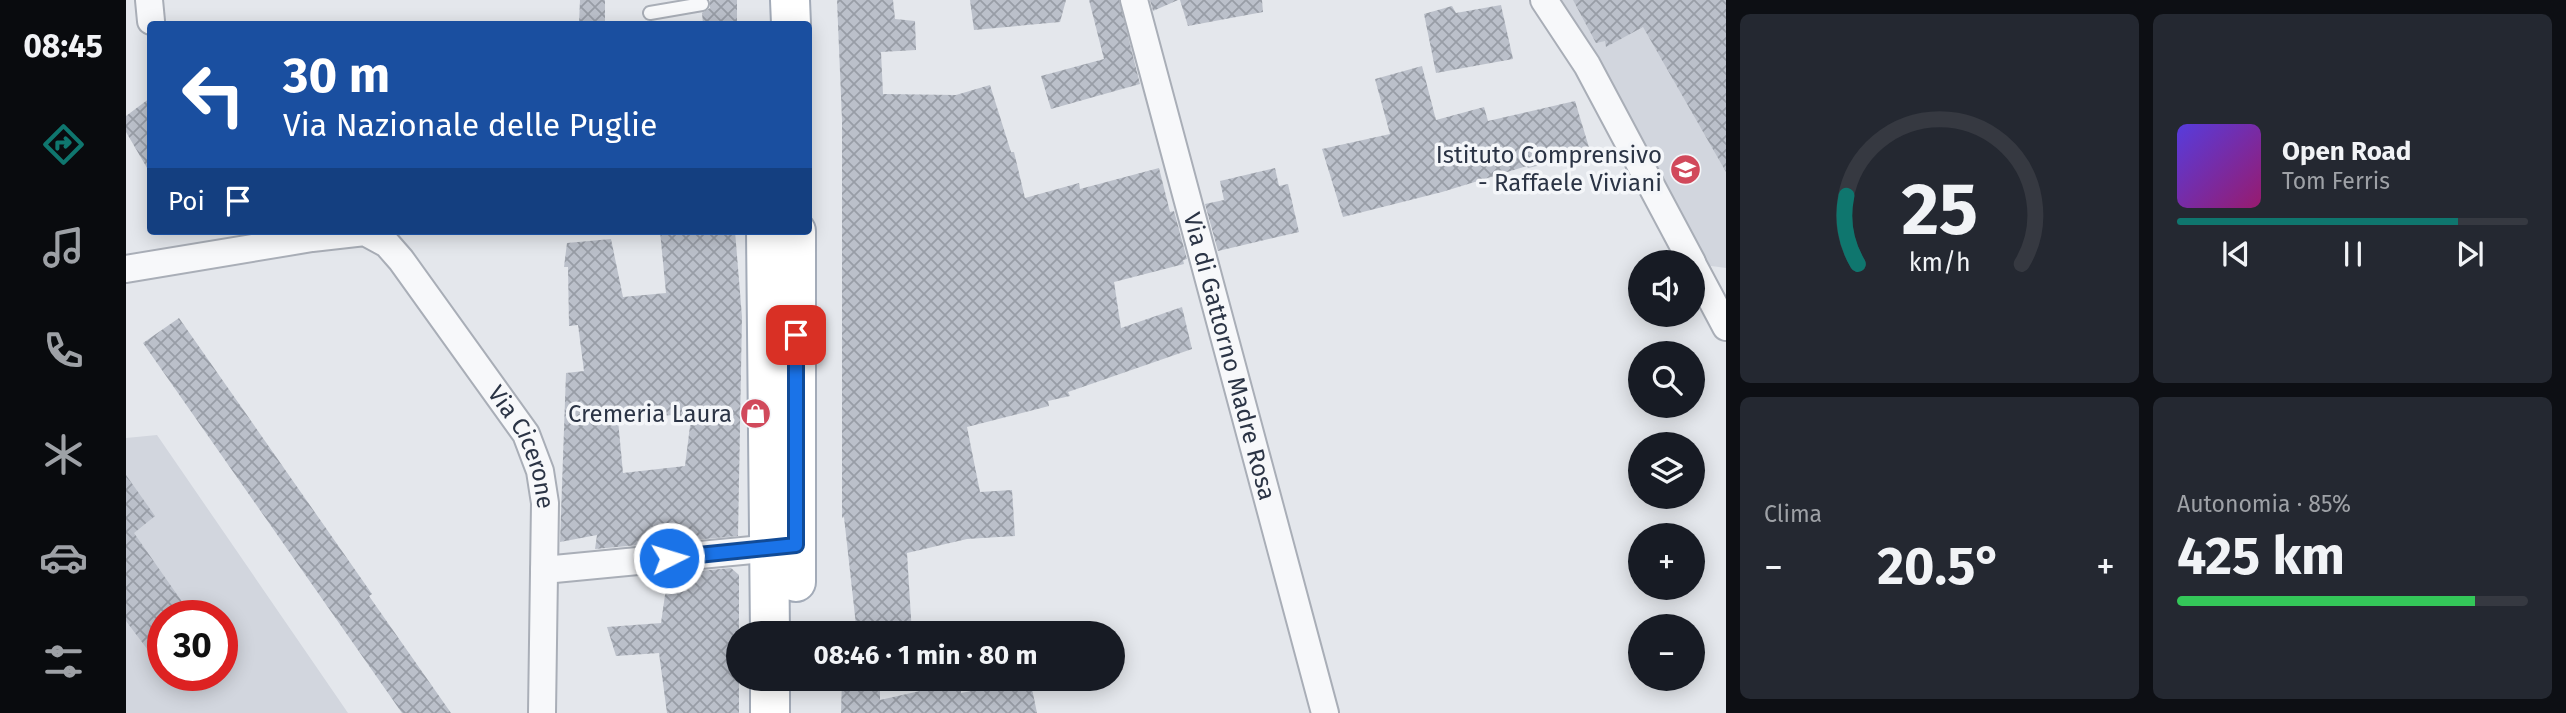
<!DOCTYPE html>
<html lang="it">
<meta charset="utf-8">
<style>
:root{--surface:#171b24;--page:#242831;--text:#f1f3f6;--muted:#9ea1a6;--line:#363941;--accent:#0f766e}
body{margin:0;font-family:"Fira Sans",sans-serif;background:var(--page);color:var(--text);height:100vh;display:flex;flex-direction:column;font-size:26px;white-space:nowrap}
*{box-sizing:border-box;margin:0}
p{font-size:23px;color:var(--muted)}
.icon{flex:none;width:38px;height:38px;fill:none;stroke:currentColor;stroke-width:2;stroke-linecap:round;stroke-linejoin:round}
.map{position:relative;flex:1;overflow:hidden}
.panel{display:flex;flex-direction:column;gap:14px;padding:14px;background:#0d0f14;width:840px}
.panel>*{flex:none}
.top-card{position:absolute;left:21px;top:21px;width:665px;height:214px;border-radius:7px;box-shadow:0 4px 18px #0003;background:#1a4fa0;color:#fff;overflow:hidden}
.controls{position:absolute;left:1502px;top:250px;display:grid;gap:14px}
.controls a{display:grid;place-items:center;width:77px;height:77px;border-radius:50%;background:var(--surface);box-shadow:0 4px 18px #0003;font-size:35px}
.speed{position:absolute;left:21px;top:600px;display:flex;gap:14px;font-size:35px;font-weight:700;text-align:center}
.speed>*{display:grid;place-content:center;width:91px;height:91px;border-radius:50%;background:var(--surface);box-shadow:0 4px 18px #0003;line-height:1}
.speed .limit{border:10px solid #d22;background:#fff;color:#111}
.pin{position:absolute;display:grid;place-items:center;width:60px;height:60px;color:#fff;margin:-30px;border-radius:14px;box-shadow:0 4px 10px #0006}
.me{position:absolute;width:77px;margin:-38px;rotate:85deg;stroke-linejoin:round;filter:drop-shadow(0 0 5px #0008)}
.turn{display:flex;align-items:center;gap:24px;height:147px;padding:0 21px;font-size:32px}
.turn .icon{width:91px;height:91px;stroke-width:2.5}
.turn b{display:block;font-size:49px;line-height:60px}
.then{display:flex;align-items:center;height:66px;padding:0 21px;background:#0003;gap:14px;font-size:26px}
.big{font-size:52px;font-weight:700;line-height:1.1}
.panel .card{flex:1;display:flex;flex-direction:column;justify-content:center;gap:10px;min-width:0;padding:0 24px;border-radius:10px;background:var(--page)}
.panel .dial{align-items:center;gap:0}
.dial svg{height:182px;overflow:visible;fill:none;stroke:var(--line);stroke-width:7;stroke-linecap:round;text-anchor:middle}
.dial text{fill:var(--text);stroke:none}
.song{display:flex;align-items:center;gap:21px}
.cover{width:84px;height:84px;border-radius:10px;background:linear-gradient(135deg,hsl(250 70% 55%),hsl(320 70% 35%))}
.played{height:7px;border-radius:4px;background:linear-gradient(90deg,var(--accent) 80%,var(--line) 80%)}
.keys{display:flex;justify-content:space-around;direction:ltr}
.heat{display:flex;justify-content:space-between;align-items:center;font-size:38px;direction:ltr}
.charge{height:10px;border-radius:5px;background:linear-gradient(90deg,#34c759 85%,var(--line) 0)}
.panel .tiles{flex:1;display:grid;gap:14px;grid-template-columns:repeat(2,1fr)}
.trip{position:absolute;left:600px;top:621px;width:399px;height:70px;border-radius:35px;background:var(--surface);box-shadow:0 4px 18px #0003;font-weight:700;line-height:70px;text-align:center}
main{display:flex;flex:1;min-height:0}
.tabs{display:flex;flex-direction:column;width:126px;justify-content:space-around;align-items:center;background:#090b0e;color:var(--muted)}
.tabs .icon{width:49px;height:49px}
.tabs .active{color:var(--accent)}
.tabs b{font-size:32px;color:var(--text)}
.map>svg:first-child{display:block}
</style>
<main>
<nav class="tabs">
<b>08:45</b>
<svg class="icon active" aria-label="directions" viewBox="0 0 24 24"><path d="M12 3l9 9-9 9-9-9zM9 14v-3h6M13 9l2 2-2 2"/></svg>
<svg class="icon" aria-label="music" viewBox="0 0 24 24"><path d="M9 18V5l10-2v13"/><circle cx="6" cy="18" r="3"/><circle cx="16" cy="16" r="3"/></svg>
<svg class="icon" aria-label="phone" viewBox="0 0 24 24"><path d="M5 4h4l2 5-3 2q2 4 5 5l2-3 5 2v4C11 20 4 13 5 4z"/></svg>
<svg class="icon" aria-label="climate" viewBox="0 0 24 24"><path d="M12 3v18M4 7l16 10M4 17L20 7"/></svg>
<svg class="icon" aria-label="car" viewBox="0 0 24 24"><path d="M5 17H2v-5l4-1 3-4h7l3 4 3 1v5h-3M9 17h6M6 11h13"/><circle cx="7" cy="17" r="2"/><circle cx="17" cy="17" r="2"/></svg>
<svg class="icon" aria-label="filters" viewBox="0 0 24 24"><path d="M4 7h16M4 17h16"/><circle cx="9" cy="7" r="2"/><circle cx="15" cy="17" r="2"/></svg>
</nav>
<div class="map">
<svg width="1600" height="713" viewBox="0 0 1600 713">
<defs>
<pattern id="building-cross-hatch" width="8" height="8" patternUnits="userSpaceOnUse" patternTransform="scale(1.75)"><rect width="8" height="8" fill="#bbc0ca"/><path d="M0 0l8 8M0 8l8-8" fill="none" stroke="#989da6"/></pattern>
</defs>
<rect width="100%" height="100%" fill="#e4e7ec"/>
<path fill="#d2d6de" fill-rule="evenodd" d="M1424 0H1600V268L1571 264Z
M31 435 222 713H0V438ZM37 616H96V676H37Z"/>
<path fill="url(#building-cross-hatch)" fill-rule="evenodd" d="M454 0H479V24H453Z
M584 0H611V24H577L576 13 584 8Z
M711 0H767L769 19 789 21 790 50 755 52 757 94 830 95 864 85 885 152H888L899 198 953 183 954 189 1033 168 1044 212 1048 211 1061 259 1057 260 1058 264 988 282 995 328 1056 307 1066 349 942 392 944 396 922 401 923 406 841 427 854 492 886 490 889 536 841 539 781 553 786 634H731L718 517 716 518V120Z
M844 0H940L934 22 848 30Z
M963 0H993L1014 84 925 109 915 76 978 59Z
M1024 0H1052L1027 11Z
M1054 0H1136L1137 12 1062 26Z
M1447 0H1600V172L1517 27 1480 47 1479 41 1470 43Z
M1375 5 1387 59 1310 73 1298 14 1326 6 1330 13Z
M1296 66 1310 120 1358 107 1362 121 1449 101 1465 154 1402 168 1401 166 1316 192 1217 217 1196 149 1264 134 1249 79Z
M24 98V173L0 132V116Z
M1149 168 1153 186 1162 184 1173 232 1092 251 1079 204 1098 200 1094 181Z
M534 231H609L616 317 612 536 469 549 471 535 434 542 440 373 458 371 452 325 443 326 442 267H438L441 243 485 239 497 297 540 293ZM546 415V419L565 418 559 466 497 473 492 420Z
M53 318 246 594 243 596 325 713H276L17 343Z
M0 475 29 516 8 533 66 616H37V670L0 621Z
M605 568 613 575V713H541L533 653 490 656 481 627 535 623 542 574Z
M716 679H754V700L803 689V679H835V693L904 679 911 713H715Z"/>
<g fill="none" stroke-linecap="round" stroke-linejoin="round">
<defs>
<path id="service" d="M524 13 576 4"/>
<g id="minor">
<path d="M23 0 25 21"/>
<path id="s1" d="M1008 0 1199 713"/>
<path d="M1418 0 1461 65 1566 262"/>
<path d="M1566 263 1600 327"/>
<path id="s2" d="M0 269 186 238 239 232 261 244 275 260 400 434 414 471 419 503 416 713"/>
<path d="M418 570 658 547"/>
</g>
<path id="primary" d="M664 0 665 24
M640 231 644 634
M670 231V582
M644 679V713"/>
</defs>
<use href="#service" stroke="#a9aeb7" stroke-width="16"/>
<use href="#minor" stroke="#a9aeb7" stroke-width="30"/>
<use href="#primary" stroke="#a3abb8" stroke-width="42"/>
<use href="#service" stroke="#f7f8fa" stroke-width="12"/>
<use href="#minor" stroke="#f7f8fa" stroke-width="26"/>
<use href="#primary" stroke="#fff" stroke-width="38"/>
</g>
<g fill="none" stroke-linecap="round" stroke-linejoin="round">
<defs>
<path id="route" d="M543 558 670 545V335"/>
</defs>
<use href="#route" stroke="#114b97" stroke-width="18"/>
<use href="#route" stroke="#1a73e8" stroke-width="12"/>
</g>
<defs>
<symbol id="school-disc" viewBox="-11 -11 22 22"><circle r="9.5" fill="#d1495b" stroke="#f4f6f9"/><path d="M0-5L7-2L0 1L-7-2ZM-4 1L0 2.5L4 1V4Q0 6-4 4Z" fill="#fff"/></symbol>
<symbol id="shop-disc" viewBox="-11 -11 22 22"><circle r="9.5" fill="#d1495b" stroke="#f4f6f9"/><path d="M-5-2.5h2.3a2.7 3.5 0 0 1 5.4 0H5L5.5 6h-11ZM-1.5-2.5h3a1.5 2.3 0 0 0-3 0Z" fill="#fff"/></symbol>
</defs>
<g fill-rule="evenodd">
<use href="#school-disc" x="1542" y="152" width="35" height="35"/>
<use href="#shop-disc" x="612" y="396" width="35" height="35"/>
</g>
<g text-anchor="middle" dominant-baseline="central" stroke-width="7" stroke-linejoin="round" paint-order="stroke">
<g font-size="24" fill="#2b3445" stroke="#f4f6f9" text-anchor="end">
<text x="1536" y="155">Istituto Comprensivo<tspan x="1536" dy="28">- Raffaele Viviani</tspan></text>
<text x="606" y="414">Cremeria Laura</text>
</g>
<g font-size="24" fill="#2b3445" stroke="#f4f6f9">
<text stroke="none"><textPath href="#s1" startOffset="369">Via di Gattorno Madre Rosa</textPath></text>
<text stroke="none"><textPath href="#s2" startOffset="513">Via Cicerone</textPath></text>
</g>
</g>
</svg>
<div class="controls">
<a><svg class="icon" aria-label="sound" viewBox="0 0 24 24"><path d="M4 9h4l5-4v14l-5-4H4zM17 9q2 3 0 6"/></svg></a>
<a><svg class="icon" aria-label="search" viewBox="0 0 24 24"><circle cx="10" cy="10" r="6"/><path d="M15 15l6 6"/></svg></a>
<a><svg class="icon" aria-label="layers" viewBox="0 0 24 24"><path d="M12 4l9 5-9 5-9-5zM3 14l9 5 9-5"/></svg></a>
<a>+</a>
<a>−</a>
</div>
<div class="speed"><div class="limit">30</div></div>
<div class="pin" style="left:670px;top:335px;background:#d93025"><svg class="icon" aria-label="arrive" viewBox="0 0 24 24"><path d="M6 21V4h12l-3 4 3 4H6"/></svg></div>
<svg class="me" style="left:543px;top:558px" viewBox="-20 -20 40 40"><circle r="17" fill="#1a73e8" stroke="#fff" stroke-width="3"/><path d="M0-11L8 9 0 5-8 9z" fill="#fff"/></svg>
<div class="trip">08:46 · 1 min · 80 m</div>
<div class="top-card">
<div class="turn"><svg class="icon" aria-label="left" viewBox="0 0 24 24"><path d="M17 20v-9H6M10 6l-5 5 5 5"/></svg><div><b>30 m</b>Via Nazionale delle Puglie</div></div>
<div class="then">Poi<svg class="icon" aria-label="arrive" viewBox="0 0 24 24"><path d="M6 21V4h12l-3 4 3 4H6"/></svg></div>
</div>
</div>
<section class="panel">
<div class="tiles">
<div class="card dial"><svg viewBox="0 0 100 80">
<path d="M14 69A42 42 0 1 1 86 69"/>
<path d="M14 69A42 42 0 0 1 9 39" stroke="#0f766e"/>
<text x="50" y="56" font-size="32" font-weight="700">25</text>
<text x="50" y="72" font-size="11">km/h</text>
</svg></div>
<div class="card">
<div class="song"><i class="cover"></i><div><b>Open Road</b><p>Tom Ferris</p></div></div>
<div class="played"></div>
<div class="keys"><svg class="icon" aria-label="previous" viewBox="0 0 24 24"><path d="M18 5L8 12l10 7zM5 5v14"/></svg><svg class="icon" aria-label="pause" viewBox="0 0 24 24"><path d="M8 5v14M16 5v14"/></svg><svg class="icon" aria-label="next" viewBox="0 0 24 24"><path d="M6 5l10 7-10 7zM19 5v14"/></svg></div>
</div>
<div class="card"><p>Clima</p>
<div class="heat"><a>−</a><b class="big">20.5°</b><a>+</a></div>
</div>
<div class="card"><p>Autonomia · 85%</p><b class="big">425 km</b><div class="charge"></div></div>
</div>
</section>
</main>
